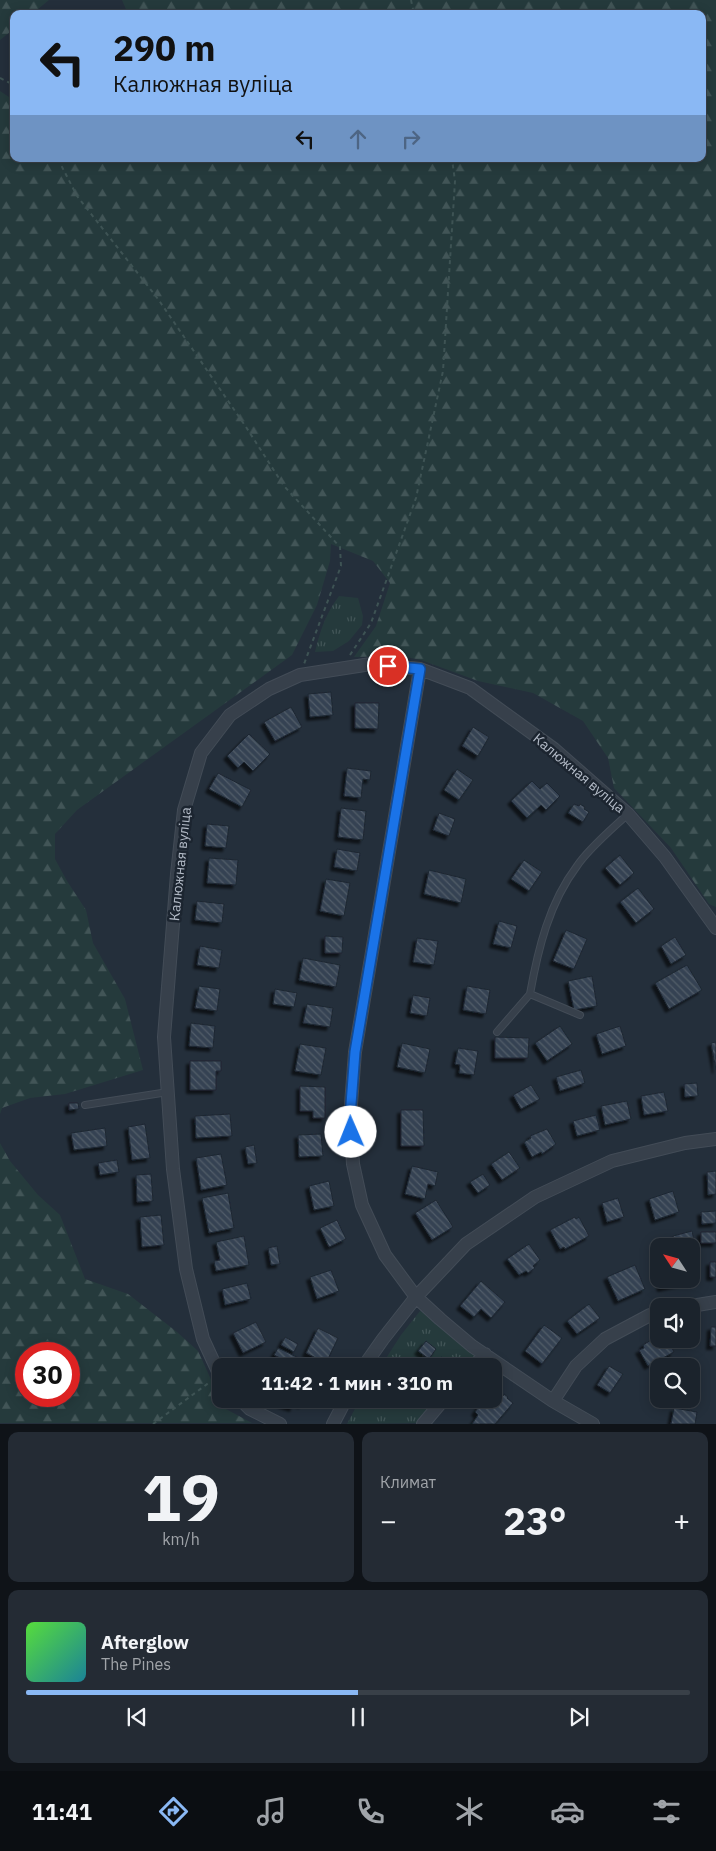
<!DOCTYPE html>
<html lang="ru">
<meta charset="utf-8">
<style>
:root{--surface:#1b232c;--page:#242b34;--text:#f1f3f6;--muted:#a0a4a9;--line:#394048;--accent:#8ab8f4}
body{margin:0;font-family:"IBM Plex Sans",sans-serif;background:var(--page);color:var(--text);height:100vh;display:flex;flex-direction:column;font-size:19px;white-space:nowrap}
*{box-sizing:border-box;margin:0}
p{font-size:16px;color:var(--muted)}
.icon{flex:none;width:28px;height:28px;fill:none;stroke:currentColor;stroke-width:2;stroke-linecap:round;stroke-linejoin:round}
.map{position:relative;height:1424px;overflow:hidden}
.panel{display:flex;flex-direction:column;gap:8px;padding:8px;background:#0f1318;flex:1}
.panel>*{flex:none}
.hud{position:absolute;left:10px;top:10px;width:696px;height:152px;border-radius:10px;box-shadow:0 2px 12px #0003,0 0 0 1px var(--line);background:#8ab8f4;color:#111;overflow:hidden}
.needle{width:32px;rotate:306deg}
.buttons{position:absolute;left:650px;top:1238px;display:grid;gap:10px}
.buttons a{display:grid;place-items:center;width:50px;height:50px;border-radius:10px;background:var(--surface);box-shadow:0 2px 12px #0003,0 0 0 1px var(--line);font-size:25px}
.speed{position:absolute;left:15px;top:1342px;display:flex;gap:10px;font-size:25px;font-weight:700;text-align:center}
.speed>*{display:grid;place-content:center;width:65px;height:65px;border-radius:50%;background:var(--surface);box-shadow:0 2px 12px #0003,0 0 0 1px var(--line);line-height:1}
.speed .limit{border:8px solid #d22;background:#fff;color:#111}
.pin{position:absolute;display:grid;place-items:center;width:42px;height:42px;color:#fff;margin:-21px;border:2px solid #fff;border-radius:50%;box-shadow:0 1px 5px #0007}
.me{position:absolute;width:55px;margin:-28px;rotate:359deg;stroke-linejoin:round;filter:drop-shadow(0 0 4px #0008)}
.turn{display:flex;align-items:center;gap:18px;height:105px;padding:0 20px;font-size:22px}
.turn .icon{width:65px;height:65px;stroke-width:2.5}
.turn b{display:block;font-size:35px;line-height:42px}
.lanes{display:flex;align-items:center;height:48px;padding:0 20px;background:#0003;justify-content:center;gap:25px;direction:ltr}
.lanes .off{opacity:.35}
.big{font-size:38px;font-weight:700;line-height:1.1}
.panel .card{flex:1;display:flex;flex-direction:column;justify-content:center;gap:8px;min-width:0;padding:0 18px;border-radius:10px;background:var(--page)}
.panel .dial{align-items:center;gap:0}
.dial b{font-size:65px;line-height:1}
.song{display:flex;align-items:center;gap:15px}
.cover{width:60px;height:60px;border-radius:8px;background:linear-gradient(135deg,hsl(110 70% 55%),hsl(190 70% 35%))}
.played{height:5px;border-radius:2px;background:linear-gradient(90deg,var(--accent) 50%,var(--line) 50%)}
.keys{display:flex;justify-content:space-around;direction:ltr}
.heat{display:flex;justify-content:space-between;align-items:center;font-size:28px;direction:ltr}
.panel .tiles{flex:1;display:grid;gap:8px;grid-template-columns:1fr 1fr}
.card:last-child{grid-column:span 2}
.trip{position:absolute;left:212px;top:1358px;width:290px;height:50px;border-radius:10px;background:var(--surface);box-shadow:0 2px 12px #0003,0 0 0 1px var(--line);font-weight:700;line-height:50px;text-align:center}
.dock{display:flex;height:80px;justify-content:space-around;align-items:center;background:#0b0e12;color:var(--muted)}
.dock .icon{width:35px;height:35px}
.dock .selected{color:var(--accent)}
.dock b{font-size:22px;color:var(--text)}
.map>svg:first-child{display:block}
</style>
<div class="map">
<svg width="716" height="1424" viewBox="0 0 716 1424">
<defs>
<pattern id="grass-tufts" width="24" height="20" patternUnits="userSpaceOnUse" patternTransform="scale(1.25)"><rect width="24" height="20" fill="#253a3c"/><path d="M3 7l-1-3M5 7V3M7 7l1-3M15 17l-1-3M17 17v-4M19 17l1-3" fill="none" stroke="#425557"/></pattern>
<pattern id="forest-firs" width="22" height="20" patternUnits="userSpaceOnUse" patternTransform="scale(1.25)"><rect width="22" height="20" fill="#253a3c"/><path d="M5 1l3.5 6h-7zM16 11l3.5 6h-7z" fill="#425557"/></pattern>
<pattern id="building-back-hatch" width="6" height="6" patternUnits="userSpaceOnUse" patternTransform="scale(1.25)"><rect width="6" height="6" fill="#364352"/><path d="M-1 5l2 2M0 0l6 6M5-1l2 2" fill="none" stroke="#515c69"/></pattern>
<filter id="shadow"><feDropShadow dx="-3.5" dy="3.5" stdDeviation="1" flood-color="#0009"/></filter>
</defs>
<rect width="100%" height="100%" fill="#242f3b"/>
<path fill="url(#grass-tufts)" d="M339 596 358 598 363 616 362 625 349 641 333 651 315 652C320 631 326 613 339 596Z
M420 1311 428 1313 476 1354 468 1366H381L401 1335Z
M360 1399H437L426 1410 417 1423 347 1424Z"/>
<path fill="url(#forest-firs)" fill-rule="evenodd" d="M0 0H49L32 14H14V29L0 40Z
M122 0H716V907L709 904 671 848 614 788 608 758 583 721 533 693 478 681 421 660 401 656 354 657 376 626 390 583 373 561 331 544 330 561 317 605 292 655 77 810 55 834V859L67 881 86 910 93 943 125 999 143 1070 65 1094 30 1098 2 1108 0 1114V91L9 97 14 94V159H702V14H128Z
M0 1143 10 1161 38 1195 60 1215 85 1279 128 1294 177 1332 198 1351 224 1408 252 1423H0ZM26 1354H69V1396H26Z"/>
<path fill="url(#building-back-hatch)" stroke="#1e2732" filter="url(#shadow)" d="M331 692 333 715 310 717 308 694Z
M355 703H379L378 729 355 728Z
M291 707 302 727 275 741 264 722Z
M473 727 489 737 478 756 462 746Z
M249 734 270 754 253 771 244 762 238 768 227 756Z
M347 768 371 771 370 780 363 779 361 798 344 796Z
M457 769 473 780 459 800 444 790Z
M218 773 251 790 242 807 209 789Z
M532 781 540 789 547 783 560 796 546 810 541 805 527 818 511 801Z
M574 804 579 806 580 804 585 807 584 809 589 812 583 822 568 813Z
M341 808 366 811 363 840 338 837Z
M439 813 455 819 449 836 433 830Z
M207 824 229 826 226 848 205 846Z
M337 849 360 853 357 871 334 867Z
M620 855 634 873 620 885 605 868Z
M209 858 238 860 236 885 207 883Z
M524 860 542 872 529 891 511 879Z
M429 870 466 879 461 903 424 894Z
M326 879 350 883 344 916 320 911Z
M638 888 654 909 636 923 620 902Z
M197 901 224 904 222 923 195 920Z
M499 921 517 926 511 948 493 944Z
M566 930 587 939 574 969 553 961Z
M325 936 343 937 342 953H325Z
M675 937 686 955 671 964 661 946Z
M417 938 438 941 434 965 413 962Z
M200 946 222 950 219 968 197 965Z
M303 958 340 965 336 987 299 980Z
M687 965 702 990 669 1009 655 983Z
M592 976 597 1006 574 1010 568 981Z
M199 986 220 989 217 1011 195 1008Z
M467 986 490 990 486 1014 463 1010Z
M275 989 297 993 294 1007 273 1004Z
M413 995 430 998 427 1016 410 1013Z
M307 1004 333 1008 330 1027 303 1023Z
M191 1023 215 1026 213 1048 189 1046Z
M560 1026 572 1044 547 1061 535 1043Z
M620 1026 626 1046 602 1054 596 1034Z
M495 1037 529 1038 528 1058H495Z
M716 1042V1070L711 1043Z
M402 1043 430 1049 425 1073 397 1067Z
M300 1044 326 1048 321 1075 295 1071Z
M458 1048 478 1051 474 1075 459 1073 460 1065 455 1064Z
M190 1061H221V1071H216V1090H190Z
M581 1070 585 1083 560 1091 556 1077Z
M697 1083 698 1096 685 1097 684 1084Z
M531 1085 540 1099 521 1109 513 1095Z
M300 1086 325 1087V1118H313V1111H300Z
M664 1092 668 1111 644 1115 641 1096Z
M627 1101 631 1119 605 1125 601 1106Z
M69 1103H78L79 1109 69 1110Z
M401 1110H423L424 1146H401Z
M230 1114 232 1136 196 1138 195 1116Z
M596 1115 600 1130 577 1136 573 1121Z
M145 1124 150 1158 132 1160 128 1127Z
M105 1128 107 1146 74 1150 71 1133Z
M547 1129 556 1144 542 1154 541 1152 532 1157 524 1142 531 1138 530 1136Z
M321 1134 323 1156 299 1157 298 1135Z
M254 1145 257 1163 248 1164 245 1147Z
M509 1152 520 1168 502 1180 491 1164Z
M221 1154 227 1185 201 1190 196 1158Z
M117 1160 119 1172 100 1175 98 1163Z
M412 1166 438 1172 435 1186 428 1184 425 1199 405 1194Z
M716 1171V1194L708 1195 707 1172Z
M151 1174 153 1201 137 1202 136 1175Z
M483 1174 490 1185 478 1193 470 1182Z
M329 1181 334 1206 314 1210 309 1186Z
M673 1191 679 1212 655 1220 649 1199Z
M228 1193 234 1228 209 1233 202 1198Z
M618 1198 624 1217 607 1222 602 1203Z
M436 1200 453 1227 432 1240 415 1213Z
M716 1211V1223L702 1224 701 1212Z
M161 1215 164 1245 142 1247 140 1217Z
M575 1217 576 1219 579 1217 589 1236 565 1249 564 1247 560 1249 550 1230Z
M337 1220 346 1239 329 1247 320 1228Z
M692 1231 695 1245 675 1246 673 1236Z
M701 1232H716V1243H701Z
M244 1236 249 1265 216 1271 214 1261 220 1260 216 1242Z
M529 1244 540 1260 533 1266 535 1268 528 1273 526 1271 519 1275 507 1259Z
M277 1246 280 1264 271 1265 268 1248Z
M710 1262H716V1277H710Z
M635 1265 645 1289 618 1301 607 1277Z
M331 1270 339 1291 317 1299 310 1277Z
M659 1279H682L683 1283 661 1288Z
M481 1281 505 1302 491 1318 481 1309 474 1317 460 1306Z
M247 1283 251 1299 225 1305 222 1289Z
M589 1304 600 1318 577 1334 567 1321Z
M256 1322 266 1342 243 1353 233 1333Z
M544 1325 562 1338 542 1364 525 1351Z
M711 1327H716V1346H710Z
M318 1328 338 1338 326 1363 306 1353Z
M285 1337 298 1344 294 1352 281 1345Z
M661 1339 663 1343 668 1340 674 1352 648 1366 639 1350 644 1348 643 1345 651 1340 653 1343Z
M426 1341 436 1349 429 1359 418 1351Z
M278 1348 299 1358 295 1365 274 1355Z
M441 1357 445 1360 441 1366H436Z
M609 1366 623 1374 610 1393 597 1385Z
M494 1389 503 1396 504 1394 508 1397 507 1398 513 1403 495 1424H472L478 1415 475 1412 484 1399H494Z
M283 1399H305L302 1405 295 1402 293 1408 281 1404Z
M674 1408 697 1412 695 1424H671Z"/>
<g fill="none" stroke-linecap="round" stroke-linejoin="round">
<defs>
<path id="lane" d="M530 994C538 949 549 903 577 866 589 848 612 829 628 814
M497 1032 530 994 580 1015
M85 1105 168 1092"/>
<path id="street" d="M420 669 355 1052 350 1117 353 1164 362 1205 385 1255 416 1297 440 1319 472 1346 553 1401 593 1424
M691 1306 716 1302
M364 1366 383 1339 416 1297 466 1244 535 1197 612 1161 685 1143 716 1139
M474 1366 485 1354
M221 1378 203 1339 186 1269 173 1169 164 1037 177 874 184 810 201 753 230 715 269 689 300 675 371 664 420 669 470 688 554 749 628 814 665 857 716 928
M240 1399 250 1409 280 1424
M553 1401 576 1366 605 1339 650 1315 659 1313
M333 1424 346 1399
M423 1424 444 1399"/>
</defs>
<use href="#lane" stroke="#434c57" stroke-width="8"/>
<use href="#street" stroke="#434c57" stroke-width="14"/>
<path stroke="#3e5354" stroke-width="2" stroke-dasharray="4 4" stroke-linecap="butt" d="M411 0 414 14
M0 78 14 85
M58 159 77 196 158 299 246 427 284 486 340 547 341 566 304 664
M350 655 371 623 416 498 443 371 455 181 452 159
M153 1424 210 1382"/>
<use href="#lane" stroke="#37404b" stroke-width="6"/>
<use href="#street" stroke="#37404b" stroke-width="12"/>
</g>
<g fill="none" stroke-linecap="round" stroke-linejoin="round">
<defs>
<path id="route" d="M351 1132 350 1117 355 1052 420 669 388 666"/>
</defs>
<use href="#route" stroke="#114b97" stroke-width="12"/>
<use href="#route" stroke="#1a73e8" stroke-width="9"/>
</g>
<g text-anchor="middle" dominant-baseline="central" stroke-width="5" stroke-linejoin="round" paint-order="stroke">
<g font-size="14" fill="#b3bbc7" stroke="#1c2530">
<text transform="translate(579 773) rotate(40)">Калюжная вуліца</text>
<text transform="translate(180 864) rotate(-84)">Калюжная вуліца</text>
</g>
</g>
</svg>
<div class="buttons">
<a><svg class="needle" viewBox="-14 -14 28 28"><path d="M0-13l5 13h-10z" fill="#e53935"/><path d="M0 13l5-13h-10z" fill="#a0a4a9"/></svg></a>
<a><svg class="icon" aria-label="sound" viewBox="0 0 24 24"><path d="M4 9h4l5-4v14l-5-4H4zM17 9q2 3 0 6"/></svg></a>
<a><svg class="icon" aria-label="search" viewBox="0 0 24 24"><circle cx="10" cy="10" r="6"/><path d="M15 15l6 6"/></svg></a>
</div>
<div class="speed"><div class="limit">30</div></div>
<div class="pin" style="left:388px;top:666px;background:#d93025"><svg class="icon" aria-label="arrive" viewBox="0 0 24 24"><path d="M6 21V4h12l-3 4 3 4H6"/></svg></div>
<svg class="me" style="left:351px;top:1132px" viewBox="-20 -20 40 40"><circle r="19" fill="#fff"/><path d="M0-13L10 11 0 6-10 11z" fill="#1a73e8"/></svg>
<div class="trip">11:42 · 1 мин · 310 m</div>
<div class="hud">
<div class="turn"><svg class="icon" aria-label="left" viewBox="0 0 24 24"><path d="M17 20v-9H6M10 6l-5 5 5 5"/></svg><div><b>290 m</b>Калюжная вуліца</div></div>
<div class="lanes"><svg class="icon" aria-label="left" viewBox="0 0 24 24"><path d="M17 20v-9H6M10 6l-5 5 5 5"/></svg><svg class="icon off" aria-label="ahead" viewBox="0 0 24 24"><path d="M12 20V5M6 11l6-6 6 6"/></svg><svg class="icon off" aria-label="right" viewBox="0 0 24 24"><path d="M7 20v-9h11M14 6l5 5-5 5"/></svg></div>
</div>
</div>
<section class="panel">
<div class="tiles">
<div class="card dial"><b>19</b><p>km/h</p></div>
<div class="card"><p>Климат</p>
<div class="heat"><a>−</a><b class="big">23°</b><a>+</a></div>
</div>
<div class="card">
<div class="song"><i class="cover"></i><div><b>Afterglow</b><p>The Pines</p></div></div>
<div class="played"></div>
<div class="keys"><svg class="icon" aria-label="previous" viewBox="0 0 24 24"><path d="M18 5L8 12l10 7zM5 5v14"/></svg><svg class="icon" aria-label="pause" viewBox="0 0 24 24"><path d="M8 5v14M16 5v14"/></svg><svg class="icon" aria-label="next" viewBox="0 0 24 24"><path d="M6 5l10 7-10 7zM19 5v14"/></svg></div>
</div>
</div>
</section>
<nav class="dock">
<b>11:41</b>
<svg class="icon selected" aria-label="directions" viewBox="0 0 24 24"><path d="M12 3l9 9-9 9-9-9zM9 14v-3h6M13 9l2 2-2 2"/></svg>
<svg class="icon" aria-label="music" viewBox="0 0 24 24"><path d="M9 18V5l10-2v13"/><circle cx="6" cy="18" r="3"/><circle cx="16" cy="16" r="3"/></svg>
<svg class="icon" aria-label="phone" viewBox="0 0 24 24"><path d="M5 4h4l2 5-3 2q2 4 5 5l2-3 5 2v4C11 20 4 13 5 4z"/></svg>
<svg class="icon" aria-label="climate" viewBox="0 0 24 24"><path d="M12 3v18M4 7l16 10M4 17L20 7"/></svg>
<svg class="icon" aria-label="car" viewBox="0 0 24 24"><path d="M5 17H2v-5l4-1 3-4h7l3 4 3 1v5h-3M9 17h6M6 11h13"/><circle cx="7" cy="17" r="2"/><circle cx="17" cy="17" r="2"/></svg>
<svg class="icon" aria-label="filters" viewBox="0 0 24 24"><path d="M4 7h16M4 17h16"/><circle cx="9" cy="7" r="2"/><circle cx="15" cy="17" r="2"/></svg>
</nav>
